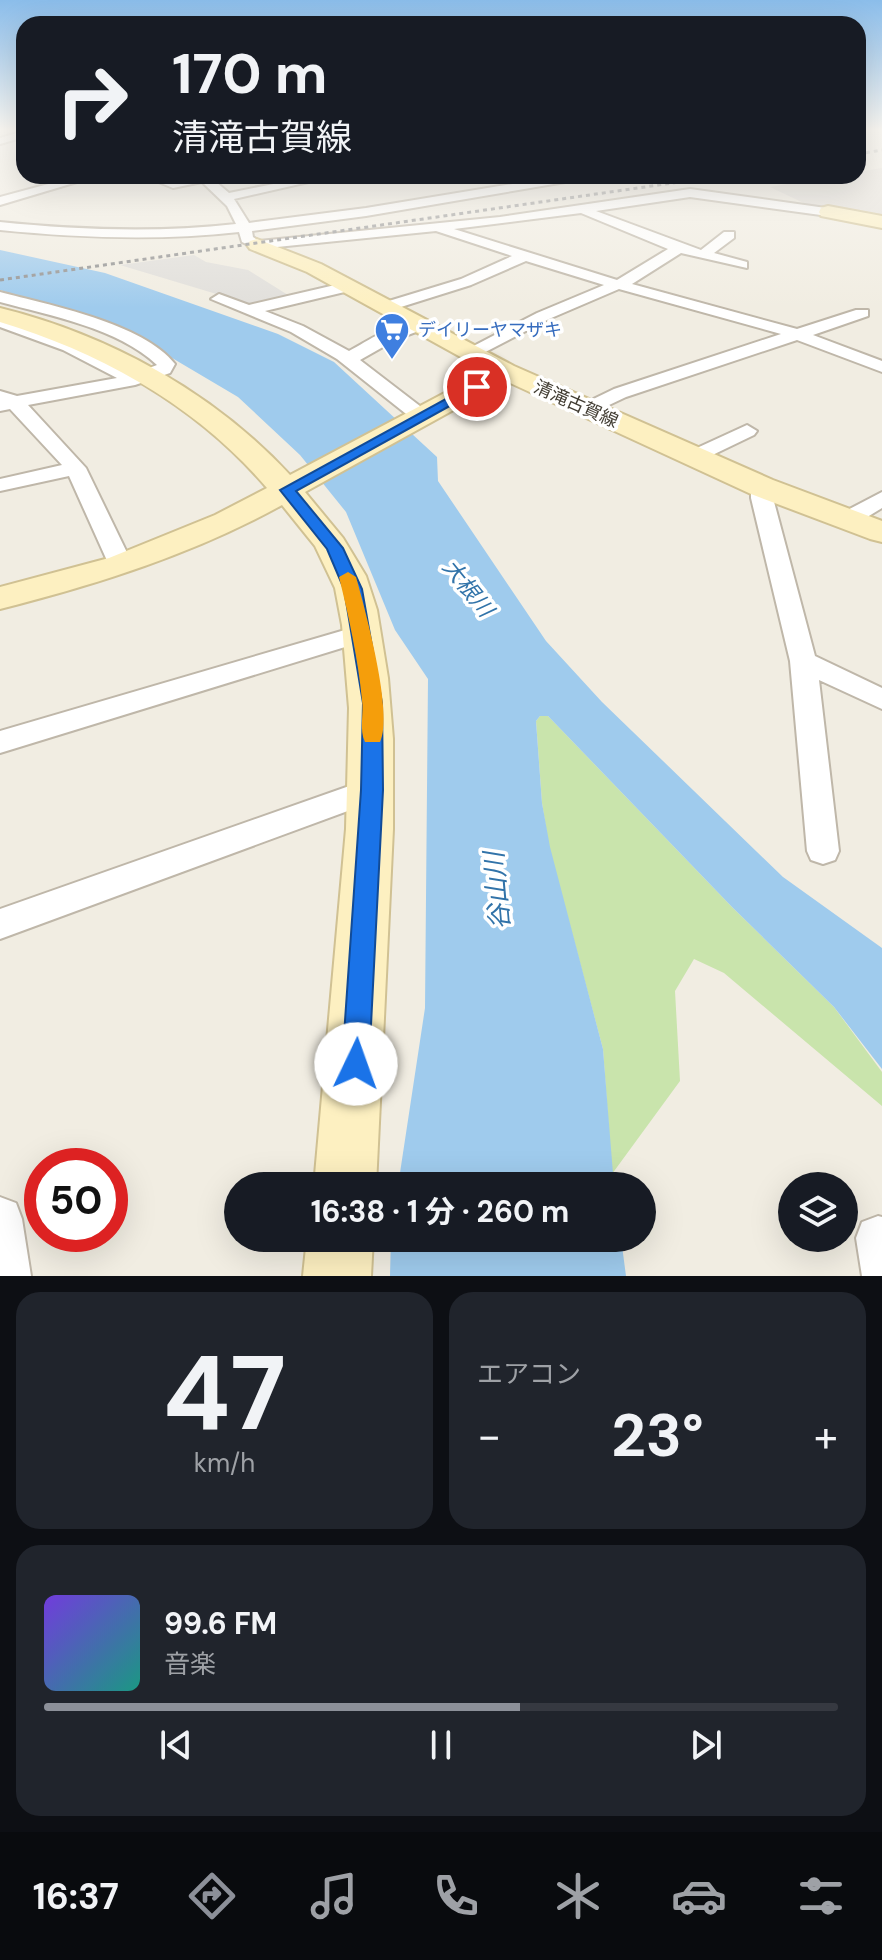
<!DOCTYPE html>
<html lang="ja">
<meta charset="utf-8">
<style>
:root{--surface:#171b24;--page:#20242c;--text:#f1f3f6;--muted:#9ea1a6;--line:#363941;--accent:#8c9099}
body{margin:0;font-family:"DM Sans","Noto Sans JP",sans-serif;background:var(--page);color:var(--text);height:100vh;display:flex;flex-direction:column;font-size:30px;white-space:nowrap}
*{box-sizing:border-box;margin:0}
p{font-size:26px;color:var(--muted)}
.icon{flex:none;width:44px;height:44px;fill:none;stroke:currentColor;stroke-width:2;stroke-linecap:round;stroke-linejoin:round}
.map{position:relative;height:1276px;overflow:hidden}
.drawer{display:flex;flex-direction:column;gap:16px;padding:16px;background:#0d0f14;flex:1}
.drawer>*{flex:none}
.banner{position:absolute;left:16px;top:16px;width:850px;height:168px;border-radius:24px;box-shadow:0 8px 32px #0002;background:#171b24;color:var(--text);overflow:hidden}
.fabs{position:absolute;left:778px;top:1172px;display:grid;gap:16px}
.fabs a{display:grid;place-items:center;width:80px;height:80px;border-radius:50%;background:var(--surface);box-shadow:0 8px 32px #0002;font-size:40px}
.speed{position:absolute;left:24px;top:1148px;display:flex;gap:16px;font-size:40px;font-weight:700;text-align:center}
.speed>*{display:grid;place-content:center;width:104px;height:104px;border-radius:50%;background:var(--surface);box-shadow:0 8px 32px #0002;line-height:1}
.speed .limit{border:12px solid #d22;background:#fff;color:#111}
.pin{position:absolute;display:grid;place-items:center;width:68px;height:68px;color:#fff;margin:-34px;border:4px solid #fff;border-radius:50%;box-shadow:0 2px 8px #0007}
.me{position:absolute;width:88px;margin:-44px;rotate:3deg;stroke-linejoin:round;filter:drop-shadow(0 0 6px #0008)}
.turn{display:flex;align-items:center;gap:28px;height:168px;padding:0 24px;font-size:36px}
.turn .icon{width:104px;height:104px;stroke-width:2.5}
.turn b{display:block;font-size:56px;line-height:68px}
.big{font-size:60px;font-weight:700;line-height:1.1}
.drawer .tile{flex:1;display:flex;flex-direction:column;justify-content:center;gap:12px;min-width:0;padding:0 28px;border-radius:24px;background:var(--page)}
.drawer .dial{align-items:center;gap:0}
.dial b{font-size:104px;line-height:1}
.song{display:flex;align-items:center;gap:24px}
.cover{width:96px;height:96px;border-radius:12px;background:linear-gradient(135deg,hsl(260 70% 55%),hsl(170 70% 35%))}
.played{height:8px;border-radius:4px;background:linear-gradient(90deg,var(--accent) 60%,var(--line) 60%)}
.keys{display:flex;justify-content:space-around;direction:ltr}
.heat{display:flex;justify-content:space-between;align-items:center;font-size:44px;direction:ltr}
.drawer .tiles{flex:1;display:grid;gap:16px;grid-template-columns:1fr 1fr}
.tile:last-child{grid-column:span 2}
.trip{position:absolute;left:224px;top:1172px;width:432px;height:80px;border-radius:40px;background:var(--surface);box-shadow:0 8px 32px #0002;font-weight:700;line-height:80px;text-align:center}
.tabs{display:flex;height:128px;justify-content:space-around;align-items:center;background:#090b0e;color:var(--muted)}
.tabs .icon{width:56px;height:56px}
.tabs .selected{color:var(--accent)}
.tabs b{font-size:36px;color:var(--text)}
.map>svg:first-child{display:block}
</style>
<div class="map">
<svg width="882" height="1276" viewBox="0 0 882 1276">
<rect width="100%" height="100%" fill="#f1ede2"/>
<path fill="#e2ded8" d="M882 168V218L810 206 770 187 833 176H858V172Z"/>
<path fill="#c9e4ac" d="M540 716H548L732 907 834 1007 882 1072V1106L724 973 694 959 675 991 680 1081 612 1174 603 1049 549 847 542 803 536 721Z"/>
<path fill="#e1dfdb" d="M194 255 206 262 248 270 288 295 253 305 120 265Z"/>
<path fill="#9fcbed" d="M0 250 105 273 278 334 334 362 437 457 438 481 546 641 602 702 783 877 882 948V1069L834 1007 732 907 548 716H540L536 721 542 803 550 847 603 1049 614 1186H398L425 1008 428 679 395 630 346 512 300 455 238 397 118 326 0 290Z
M391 1238H621L626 1276H390Z"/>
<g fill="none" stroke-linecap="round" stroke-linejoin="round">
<defs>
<path id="street" d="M20 132 24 133V137L0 144V138Z
M78 176H97L0 205V197Z
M144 176H161L174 180 209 176 229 193 312 176H335L234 199 249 223 366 208 561 176H589L583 179 366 216 252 231 253 237 259 241 500 217 690 189 833 209 834 212 828 216 690 197 596 211 701 250 724 232H734V238L714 253 747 262V268L681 253 632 284 797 329 856 310H868V316L813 335 882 361V372L797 340 626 397 588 415 581 413 579 409 581 405 614 389 781 334 619 289 549 319 470 360 464 359 461 355 464 351 537 313 604 285 526 261 471 285 385 312 377 307 379 304 461 279 512 256 436 231 257 249 242 242 239 232C159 241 80 238 0 230V222C79 230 157 233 236 224L227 206 202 182 173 188ZM581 213 668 249 617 280 454 229Z
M348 282 356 287 353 290 265 311 303 326 349 351C370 340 400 318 424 323V329L397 339 360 360 429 413 432 417 429 421H415L337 359 291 332 211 299 219 294 249 305Z
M0 292C49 305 143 323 175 364L170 373 135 385 28 405 86 468 133 565 129 570H113L109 565 69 476 0 491V479L62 465 10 409 0 411V391L17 396 117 378 63 350 0 327V317L75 342 136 373 157 365C118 328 51 316 0 302Z
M747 425 757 431 754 435 700 461 693 463 683 457 686 453Z
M762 481 773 487V498L815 656 882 688V709L819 680 839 851 835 860 823 864 811 860 807 851 790 661 751 498V487Z
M882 492V508L854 525H838L835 520 838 515Z
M362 625 371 627 375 633 371 639 0 753V731Z
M372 778 383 782 387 790 383 798 0 939V909Z
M0 1197 16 1203 22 1219 31 1276H0Z
M878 1216 882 1217V1276H862L856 1238 862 1222Z"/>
<path id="secondary" d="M828 206 882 216V228L821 216 819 212 821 208Z
M257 239 321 264 514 366 773 480 882 521V542L870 539 751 494 506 381 305 492 343 538 366 576 377 610 388 678 393 739V829L376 1186H314L346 829 349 708 342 625 335 588 315 546 282 505C193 554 98 584 0 609V587L109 558 215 515 267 488C197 406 102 353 0 322V308C109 335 213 392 290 475L486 371 307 272 250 249 247 245 250 241Z
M307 1238H373L371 1276H303Z"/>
</defs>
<use href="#street" stroke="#bfb7a9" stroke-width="4"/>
<use href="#secondary" stroke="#d0c193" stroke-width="4"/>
<use href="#street" fill="#fff" fill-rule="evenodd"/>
<use href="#secondary" fill="#fdf0c1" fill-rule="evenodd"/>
<path stroke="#939393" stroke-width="3" stroke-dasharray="4 4" stroke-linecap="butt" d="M858 154 882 150
M0 280 721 176"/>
</g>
<linearGradient id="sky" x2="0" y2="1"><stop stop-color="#8bbdea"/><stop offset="0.42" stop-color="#f9f7f2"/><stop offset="1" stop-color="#f9f7f2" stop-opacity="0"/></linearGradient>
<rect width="882" height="308" fill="url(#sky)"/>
<path fill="#1a73e8" stroke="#114b97" stroke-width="2" d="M473 384 484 387 296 491 343 548 362 589 382 703 383 790 369 1064 365 1073 356 1077 346 1073 342 1064 361 790 363 703 344 589 327 549 280 490Z"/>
<path fill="#f59e0b" d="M348 572 356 577C365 609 394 715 380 742H365C359 730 364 713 362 700 358 658 349 618 339 577Z"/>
<defs>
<symbol id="supermarket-pin" viewBox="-11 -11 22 30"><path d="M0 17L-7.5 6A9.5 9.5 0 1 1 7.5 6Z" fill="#3f7fe0" stroke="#fff"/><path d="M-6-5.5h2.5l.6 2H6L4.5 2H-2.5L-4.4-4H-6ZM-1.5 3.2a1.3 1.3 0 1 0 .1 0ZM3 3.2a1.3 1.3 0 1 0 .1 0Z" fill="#fff"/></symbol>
</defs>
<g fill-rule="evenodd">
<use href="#supermarket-pin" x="372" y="310" width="40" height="54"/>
</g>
<g text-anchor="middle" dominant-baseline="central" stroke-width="7" stroke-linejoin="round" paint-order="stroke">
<g font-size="18" fill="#366cbe" stroke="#fff" text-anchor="start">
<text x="418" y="330">デイリーヤマザキ</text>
</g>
<g font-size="18" fill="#423d33" stroke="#fff">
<text transform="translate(576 404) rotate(24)">清滝古賀線</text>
</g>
<g font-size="22" font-style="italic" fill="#3173a9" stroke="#fff">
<text transform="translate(468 588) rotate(51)">大根川</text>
</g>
<g font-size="26" font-style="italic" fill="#3173a9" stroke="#fff">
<text transform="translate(497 891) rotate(-95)">谷山川</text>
</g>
</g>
</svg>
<div class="fabs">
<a><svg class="icon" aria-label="layers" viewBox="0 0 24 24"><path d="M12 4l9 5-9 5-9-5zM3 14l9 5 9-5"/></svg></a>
</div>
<div class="speed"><div class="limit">50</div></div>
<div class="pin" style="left:477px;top:387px;background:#d93025"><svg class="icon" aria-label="arrive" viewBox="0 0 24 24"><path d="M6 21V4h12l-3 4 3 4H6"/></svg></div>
<svg class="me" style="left:356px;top:1064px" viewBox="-20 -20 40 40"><circle r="19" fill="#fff"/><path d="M0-13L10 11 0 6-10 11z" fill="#1a73e8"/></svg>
<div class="trip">16:38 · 1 分 · 260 m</div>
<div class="banner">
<div class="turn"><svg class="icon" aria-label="right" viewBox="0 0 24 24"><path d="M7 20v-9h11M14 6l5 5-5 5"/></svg><div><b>170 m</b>清滝古賀線</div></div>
</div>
</div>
<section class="drawer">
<div class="tiles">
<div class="tile dial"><b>47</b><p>km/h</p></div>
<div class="tile"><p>エアコン</p>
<div class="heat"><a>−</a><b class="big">23°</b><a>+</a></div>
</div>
<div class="tile">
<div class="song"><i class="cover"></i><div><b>99.6 FM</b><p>音楽</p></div></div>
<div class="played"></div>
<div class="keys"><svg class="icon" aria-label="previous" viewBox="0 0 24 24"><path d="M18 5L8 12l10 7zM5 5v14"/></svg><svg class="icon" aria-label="pause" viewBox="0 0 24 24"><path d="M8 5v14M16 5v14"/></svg><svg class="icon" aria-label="next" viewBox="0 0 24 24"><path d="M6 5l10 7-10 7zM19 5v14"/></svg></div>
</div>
</div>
</section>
<nav class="tabs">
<b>16:37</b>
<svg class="icon selected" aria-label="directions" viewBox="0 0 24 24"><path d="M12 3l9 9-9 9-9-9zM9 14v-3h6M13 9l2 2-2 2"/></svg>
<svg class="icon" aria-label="music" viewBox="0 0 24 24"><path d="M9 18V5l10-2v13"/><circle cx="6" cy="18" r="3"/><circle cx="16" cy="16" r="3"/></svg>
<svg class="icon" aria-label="phone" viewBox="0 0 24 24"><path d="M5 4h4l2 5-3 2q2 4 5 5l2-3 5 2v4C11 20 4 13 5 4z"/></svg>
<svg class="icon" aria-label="climate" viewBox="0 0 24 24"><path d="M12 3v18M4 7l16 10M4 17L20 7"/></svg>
<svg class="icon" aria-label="car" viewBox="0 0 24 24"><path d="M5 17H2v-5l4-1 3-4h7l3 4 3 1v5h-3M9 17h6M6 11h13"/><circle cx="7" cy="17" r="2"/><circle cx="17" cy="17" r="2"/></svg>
<svg class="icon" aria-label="filters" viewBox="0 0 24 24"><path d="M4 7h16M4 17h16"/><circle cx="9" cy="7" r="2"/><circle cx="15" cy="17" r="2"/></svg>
</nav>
